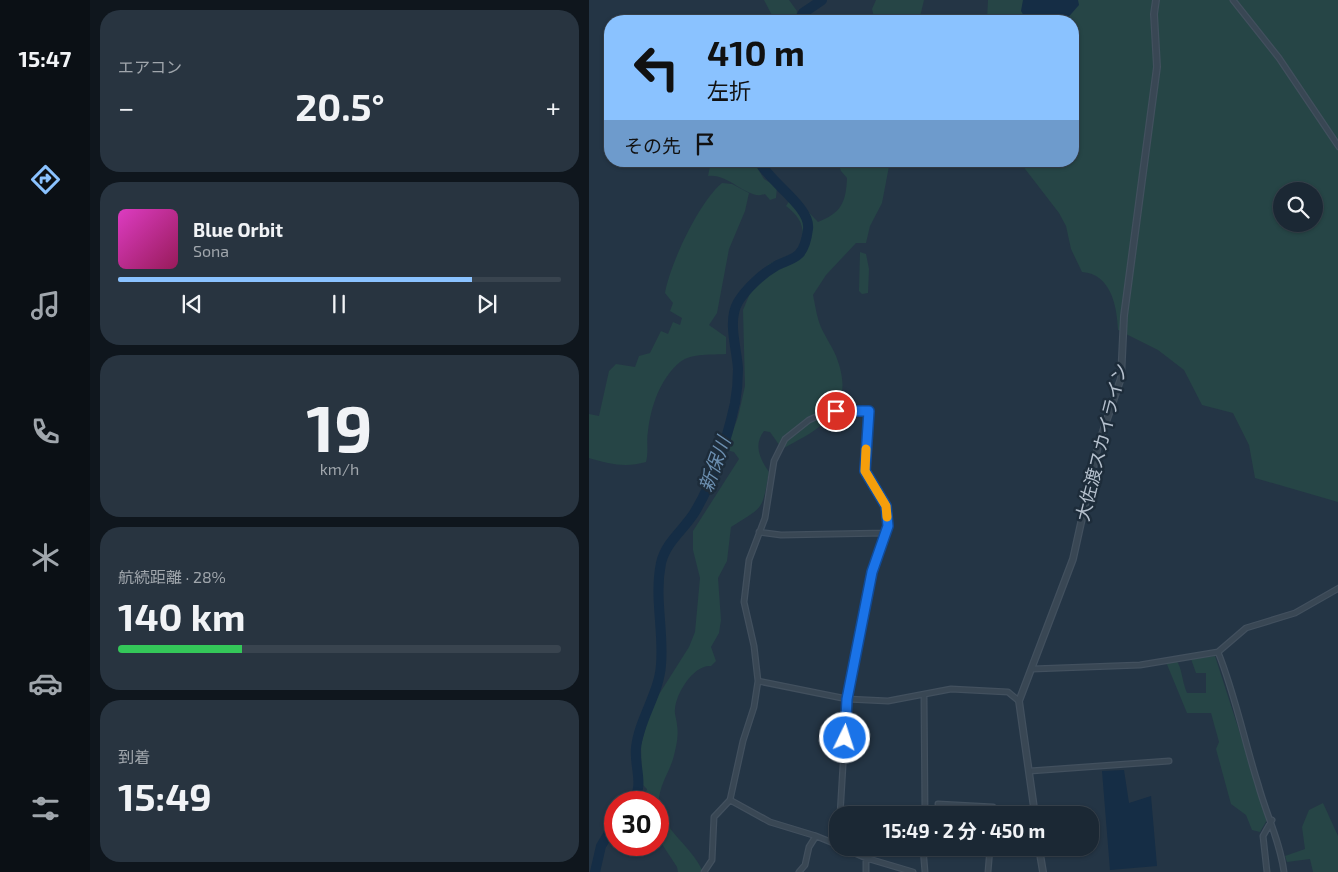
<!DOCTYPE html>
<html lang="ja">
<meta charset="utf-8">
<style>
:root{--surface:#1b2834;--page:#283440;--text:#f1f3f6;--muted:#a0a6ac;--line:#39444f;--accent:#8ac2ff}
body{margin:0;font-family:"Exo 2","Noto Sans JP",sans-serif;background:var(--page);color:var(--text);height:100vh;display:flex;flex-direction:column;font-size:19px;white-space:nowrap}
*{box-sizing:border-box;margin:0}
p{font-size:16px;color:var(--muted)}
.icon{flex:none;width:28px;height:28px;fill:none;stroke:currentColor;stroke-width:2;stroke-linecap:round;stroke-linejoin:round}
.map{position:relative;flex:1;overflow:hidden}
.drawer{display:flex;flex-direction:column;gap:10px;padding:10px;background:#0f161d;width:499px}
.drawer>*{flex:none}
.top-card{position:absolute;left:15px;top:15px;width:475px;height:152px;border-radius:20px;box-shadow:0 1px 4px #0004,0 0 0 1px var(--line);background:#8ac2ff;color:#111;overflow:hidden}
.tools{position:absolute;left:684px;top:182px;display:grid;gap:10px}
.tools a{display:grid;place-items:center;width:50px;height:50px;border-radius:50%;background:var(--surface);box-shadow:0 1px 4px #0004,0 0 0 1px var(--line);font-size:25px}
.speed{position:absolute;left:15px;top:791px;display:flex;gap:10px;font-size:25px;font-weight:700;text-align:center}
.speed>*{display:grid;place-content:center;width:65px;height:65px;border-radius:50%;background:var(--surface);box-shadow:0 1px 4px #0004,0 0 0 1px var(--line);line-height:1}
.speed .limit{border:8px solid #d22;background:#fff;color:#111}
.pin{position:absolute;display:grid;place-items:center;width:42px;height:42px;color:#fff;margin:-21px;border:2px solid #fff;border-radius:50%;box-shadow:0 1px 5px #0007}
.me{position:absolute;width:55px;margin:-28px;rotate:4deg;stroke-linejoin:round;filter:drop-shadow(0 0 4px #0008)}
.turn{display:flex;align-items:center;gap:18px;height:105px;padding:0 20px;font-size:22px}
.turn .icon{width:65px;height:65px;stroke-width:2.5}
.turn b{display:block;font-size:35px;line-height:42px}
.then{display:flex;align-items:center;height:48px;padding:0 20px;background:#0003;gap:10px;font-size:19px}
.big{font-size:38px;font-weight:700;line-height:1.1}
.drawer .widget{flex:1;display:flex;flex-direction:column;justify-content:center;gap:8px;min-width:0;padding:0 18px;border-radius:20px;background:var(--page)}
.drawer .dial{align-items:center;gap:0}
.dial b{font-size:65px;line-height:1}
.song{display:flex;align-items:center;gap:15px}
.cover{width:60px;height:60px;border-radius:8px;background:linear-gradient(135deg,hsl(310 70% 55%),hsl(330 70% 35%))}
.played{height:5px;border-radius:2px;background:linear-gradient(90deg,var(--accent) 80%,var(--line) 80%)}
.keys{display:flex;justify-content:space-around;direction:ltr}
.heat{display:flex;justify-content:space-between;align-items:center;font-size:28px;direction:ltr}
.charge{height:8px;border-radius:4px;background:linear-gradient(90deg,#34c759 28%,var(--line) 0)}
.trip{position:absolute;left:240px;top:806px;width:270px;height:50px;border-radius:20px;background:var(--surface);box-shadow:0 1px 4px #0004,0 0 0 1px var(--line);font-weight:700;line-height:50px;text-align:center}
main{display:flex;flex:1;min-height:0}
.tabs{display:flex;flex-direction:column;width:90px;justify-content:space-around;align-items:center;background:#0b1015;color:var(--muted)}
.tabs .icon{width:35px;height:35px}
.tabs .selected{color:var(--accent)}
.tabs b{font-size:22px;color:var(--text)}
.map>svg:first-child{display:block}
</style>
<main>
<nav class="tabs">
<b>15:47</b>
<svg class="icon selected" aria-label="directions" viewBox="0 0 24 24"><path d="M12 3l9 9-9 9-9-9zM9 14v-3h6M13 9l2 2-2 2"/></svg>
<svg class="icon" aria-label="music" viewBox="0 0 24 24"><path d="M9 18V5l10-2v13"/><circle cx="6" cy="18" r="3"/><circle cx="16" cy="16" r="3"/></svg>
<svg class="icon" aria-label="phone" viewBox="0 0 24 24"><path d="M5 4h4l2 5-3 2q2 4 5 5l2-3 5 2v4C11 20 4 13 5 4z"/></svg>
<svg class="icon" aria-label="climate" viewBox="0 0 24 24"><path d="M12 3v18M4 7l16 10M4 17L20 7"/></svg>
<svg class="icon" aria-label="car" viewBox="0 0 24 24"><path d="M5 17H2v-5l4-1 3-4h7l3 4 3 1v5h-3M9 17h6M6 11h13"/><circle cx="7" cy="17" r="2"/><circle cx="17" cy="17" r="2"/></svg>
<svg class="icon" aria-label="filters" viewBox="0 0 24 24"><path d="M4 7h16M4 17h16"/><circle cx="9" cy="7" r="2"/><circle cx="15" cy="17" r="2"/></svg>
</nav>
<section class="drawer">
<div class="widget"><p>エアコン</p>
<div class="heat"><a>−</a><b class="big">20.5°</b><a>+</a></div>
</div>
<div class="widget">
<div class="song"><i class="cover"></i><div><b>Blue Orbit</b><p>Sona</p></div></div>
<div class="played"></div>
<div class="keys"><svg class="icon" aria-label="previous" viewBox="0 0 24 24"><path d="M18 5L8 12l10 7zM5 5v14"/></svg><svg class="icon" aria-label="pause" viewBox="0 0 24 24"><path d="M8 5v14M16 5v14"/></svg><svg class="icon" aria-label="next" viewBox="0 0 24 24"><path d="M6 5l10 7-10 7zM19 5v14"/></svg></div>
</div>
<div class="widget dial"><b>19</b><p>km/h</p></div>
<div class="widget"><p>航続距離 · 28%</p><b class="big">140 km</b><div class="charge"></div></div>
<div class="widget"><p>到着</p><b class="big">15:49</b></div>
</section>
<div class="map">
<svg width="750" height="872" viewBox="0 0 750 872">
<rect width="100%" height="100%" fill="#243545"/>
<path fill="#264546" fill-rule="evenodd" d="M175 0H200L208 11 207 21H186Z
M287 0H335L330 21H286L283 9Z
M399 0H749V502L666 478 660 445 644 413 613 405 595 370 569 350 529 330C528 306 522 274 493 272L482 249 477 226 470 213 430 161H484V21H398ZM692 191H725V224H692Z
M122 161H164L175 179 188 187 187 198 181 200 176 194C159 201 140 173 119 176Z
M248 161H301L293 203 281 226 277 243H267L237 275 224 295C226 304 227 313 230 322 234 334 242 344 247 356 268 409 235 427 193 449L181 432 175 431C164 445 171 459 180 472 173 511 175 506 142 527L138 561 129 578 132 620 130 633 122 647 127 661 122 666C105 664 87 693 86 709 85 714 88 720 88 725 90 736 87 748 84 759 79 775 68 789 70 807 73 827 104 849 113 870L111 872H89L88 867 69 838V802H54L58 789 53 784 52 745 62 707 100 647 106 632 111 578 104 550V531L150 459 145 452 137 450 149 417 156 386 154 310 167 279 180 264 209 251C217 231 215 220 197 206L201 200 207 199 229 222C252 213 257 203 258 178L252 171Z
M133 183 143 184 160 193 156 211 140 249 128 313 120 325 137 337V354C123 355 103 353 91 362 71 379 62 406 59 431 57 441 60 451 57 462 36 468 21 464 0 458V414L10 416 20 371 27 364 46 367 50 356 61 353 72 331 79 334 84 322 91 325 93 318 81 311 84 303 76 293C81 264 110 202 133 183Z
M271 252 277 254 280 269 279 293 273 294 270 291Z
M626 656 677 814 678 820 671 832 663 830 657 815 642 804 627 749 630 742 622 713H598L577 662 587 660C593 667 593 682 598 693H617V673H607L602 659Z
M734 803 749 836V872H724L721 859 698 862 696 856 716 849 713 827 720 810Z"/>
<path fill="#152d45" d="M434 0H489L490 5 476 21H438L432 11Z
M535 770 540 803 562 796 568 866 521 870 513 771Z"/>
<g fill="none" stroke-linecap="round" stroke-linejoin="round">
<path stroke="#152d45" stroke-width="10" d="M210 21 214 13 233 0
M43 802C56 786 45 767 47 748 50 719 70 694 72 665 75 630 65 598 72 563 77 541 97 528 107 510 125 479 138 439 146 403 148 392 149 381 149 369 148 349 138 321 149 302 157 289 173 274 187 266 194 262 204 260 210 254 216 248 218 237 219 229 222 207 180 182 170 161
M6 872 12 846 26 823"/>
<defs>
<path id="minor" d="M644 0 690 58 750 147
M170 532 192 535 297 533
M629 652C646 694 655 740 669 784 677 814 691 841 695 872
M443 669 551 665 629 652 657 628 706 613 750 588
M169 681 258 699 299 701 362 689 419 692 430 701
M335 695 336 815
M441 771 580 761
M141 800 181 822 227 836 249 845
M349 804 404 807 403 815
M254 848 277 858 324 872
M334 848 336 872
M115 872 123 860 125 817 141 800 154 741 165 707 169 681 165 646 155 602 160 560 176 518 185 461 196 439 220 420 233 414 247 411H279L276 471 297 506 299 526 283 572 258 699 251 815
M210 872 216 865 220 847 227 836
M277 872V858
M399 872 401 848
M678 872 674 836 683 820"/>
<path id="tertiary" d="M446 815 430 701 484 559 509 446 532 378 535 316 568 67 565 14 567 0
M450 848 454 872"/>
</defs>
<use href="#minor" stroke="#42505e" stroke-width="7"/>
<use href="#tertiary" stroke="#42505e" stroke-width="8"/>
<use href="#minor" stroke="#394754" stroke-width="4.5"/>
<use href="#tertiary" stroke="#394754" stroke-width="5.5"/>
</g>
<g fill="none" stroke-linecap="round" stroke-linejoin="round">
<defs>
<path id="route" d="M247 411H280L276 471 297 506 299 526 283 572 258 699 256 738"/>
</defs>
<use href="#route" stroke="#114b97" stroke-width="12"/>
<use href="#route" stroke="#1a73e8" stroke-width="9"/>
<path stroke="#f59e0b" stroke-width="9" d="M277 449 276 471 297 506 298 517"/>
</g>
<g text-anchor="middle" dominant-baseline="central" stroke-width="5" stroke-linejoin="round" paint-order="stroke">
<g font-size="18" fill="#b6c1ce" stroke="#1d2c3a">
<text transform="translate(512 442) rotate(-76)">大佐渡スカイライン</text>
</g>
<g font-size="19" font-style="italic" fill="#6c8fb0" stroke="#1d2c3a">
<text transform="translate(125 464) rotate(-70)">新保川</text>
</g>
</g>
</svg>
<div class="tools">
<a><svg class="icon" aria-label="search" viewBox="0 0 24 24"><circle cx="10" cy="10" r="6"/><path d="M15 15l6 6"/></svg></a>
</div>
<div class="speed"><div class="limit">30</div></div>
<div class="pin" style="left:247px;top:411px;background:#d93025"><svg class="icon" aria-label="arrive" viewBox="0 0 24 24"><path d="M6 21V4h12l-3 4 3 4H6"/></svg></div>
<svg class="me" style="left:256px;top:738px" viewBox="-20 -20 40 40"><circle r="17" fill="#1a73e8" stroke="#fff" stroke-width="3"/><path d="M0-11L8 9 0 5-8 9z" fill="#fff"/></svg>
<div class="trip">15:49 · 2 分 · 450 m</div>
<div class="top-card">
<div class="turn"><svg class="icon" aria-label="left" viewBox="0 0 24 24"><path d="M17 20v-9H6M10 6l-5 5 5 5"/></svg><div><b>410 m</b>左折</div></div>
<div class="then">その先<svg class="icon" aria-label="arrive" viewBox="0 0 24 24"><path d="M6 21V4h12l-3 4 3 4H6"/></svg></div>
</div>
</div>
</main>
